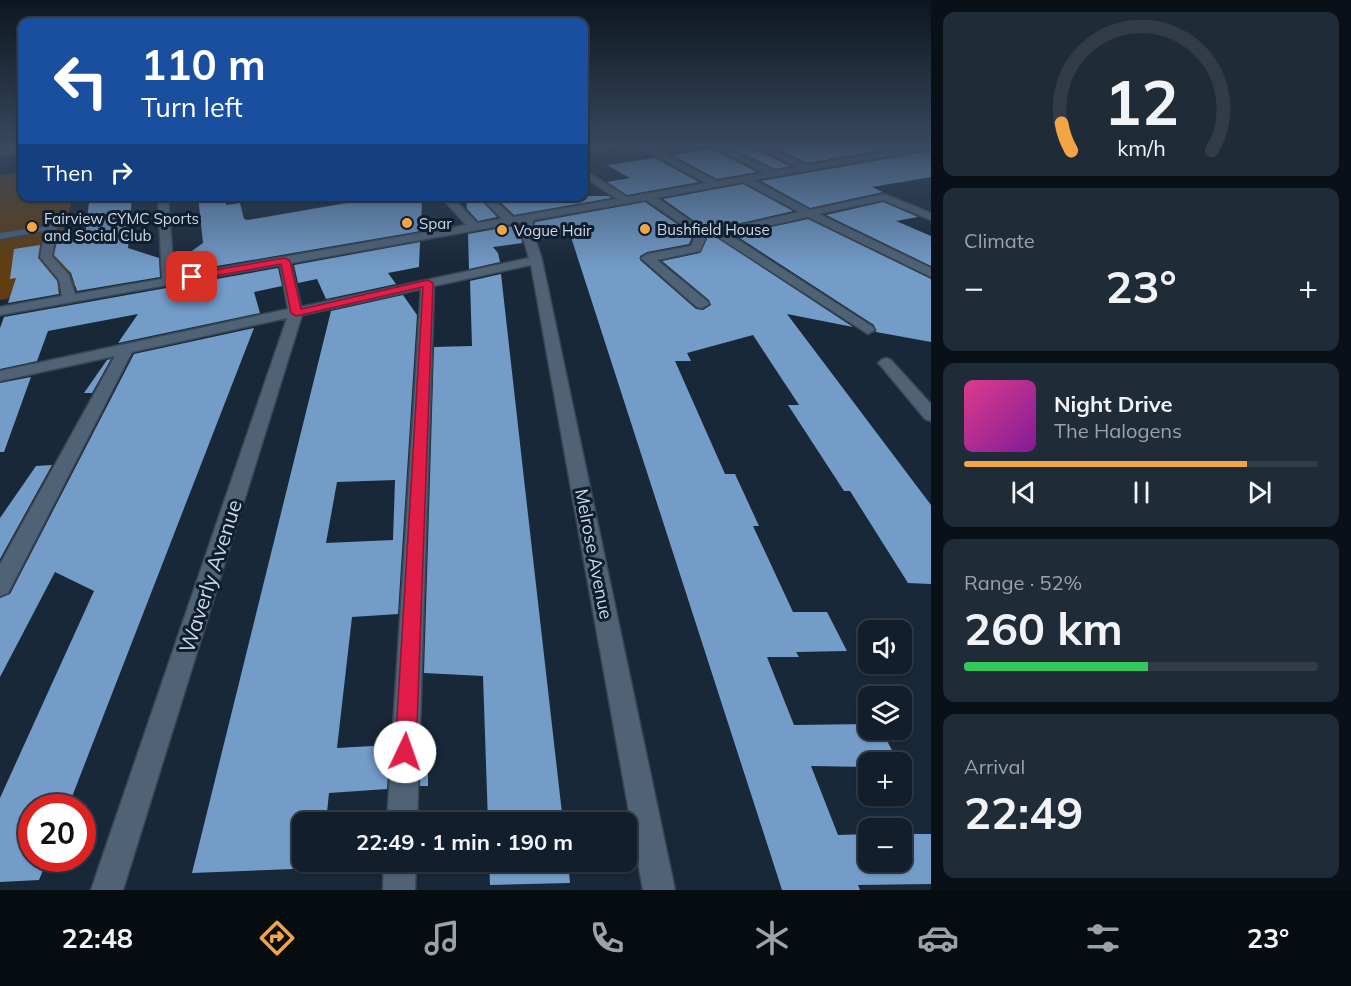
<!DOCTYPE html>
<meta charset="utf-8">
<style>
:root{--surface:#121e2b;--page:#1f2b37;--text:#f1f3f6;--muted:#9ca2a9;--line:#313c47;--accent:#f3a443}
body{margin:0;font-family:Mulish,sans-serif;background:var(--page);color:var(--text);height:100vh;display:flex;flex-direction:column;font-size:22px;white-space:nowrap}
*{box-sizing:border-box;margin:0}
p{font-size:20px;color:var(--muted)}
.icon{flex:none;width:33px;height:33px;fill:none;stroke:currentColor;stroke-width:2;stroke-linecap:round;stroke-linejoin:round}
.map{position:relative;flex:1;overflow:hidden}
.side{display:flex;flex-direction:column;gap:12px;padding:12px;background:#0a1018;width:420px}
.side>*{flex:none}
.hud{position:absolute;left:18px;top:18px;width:570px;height:183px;border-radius:12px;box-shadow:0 2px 4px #0004,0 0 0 2px var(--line);background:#1a4fa0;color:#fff;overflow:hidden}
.controls{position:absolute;left:858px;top:620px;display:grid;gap:12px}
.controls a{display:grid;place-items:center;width:54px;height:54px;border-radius:12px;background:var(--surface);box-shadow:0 2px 4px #0004,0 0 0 2px var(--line);font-size:30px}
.speed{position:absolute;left:18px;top:794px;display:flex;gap:12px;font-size:30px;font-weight:700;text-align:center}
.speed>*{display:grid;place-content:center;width:78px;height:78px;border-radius:50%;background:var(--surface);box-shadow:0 2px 4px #0004,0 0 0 2px var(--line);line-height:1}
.speed .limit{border:9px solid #d22;background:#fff;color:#111}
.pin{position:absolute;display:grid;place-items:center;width:51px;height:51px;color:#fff;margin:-26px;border-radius:12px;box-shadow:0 3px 9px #0006}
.me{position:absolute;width:66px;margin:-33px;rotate:3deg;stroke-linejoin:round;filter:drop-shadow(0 0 4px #0008)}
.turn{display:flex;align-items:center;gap:21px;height:126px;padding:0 24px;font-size:27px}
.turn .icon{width:78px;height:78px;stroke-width:2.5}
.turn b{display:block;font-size:42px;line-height:51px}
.then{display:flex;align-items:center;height:57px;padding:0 24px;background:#0003;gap:12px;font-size:22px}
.big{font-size:45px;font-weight:700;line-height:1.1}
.side .tile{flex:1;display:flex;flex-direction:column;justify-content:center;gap:9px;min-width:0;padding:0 21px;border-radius:12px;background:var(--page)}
.side .dial{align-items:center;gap:0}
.dial svg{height:156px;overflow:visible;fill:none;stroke:var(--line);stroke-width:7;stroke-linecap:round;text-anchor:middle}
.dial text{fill:var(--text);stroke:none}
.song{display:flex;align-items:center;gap:18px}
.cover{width:72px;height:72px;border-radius:9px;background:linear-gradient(135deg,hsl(330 70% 55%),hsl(290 70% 35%))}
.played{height:6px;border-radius:3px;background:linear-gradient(90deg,var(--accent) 80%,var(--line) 80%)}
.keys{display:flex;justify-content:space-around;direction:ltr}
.heat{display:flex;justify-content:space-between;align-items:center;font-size:33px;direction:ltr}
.charge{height:9px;border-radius:4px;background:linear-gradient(90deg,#34c759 52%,var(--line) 0)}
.trip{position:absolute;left:292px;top:812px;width:345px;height:60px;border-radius:12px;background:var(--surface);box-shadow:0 2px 4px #0004,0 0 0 2px var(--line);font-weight:700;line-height:60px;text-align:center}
.tab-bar{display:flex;height:96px;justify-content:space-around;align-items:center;background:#070c11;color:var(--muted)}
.tab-bar .icon{width:42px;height:42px}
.tab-bar .active{color:var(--accent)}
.tab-bar b{font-size:27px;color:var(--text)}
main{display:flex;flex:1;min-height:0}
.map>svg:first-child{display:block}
</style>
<main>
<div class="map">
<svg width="931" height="890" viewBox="0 0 931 890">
<rect width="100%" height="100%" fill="#182839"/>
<path fill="#613d11" d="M22 172V196L73 197 56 255 68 267 73 281 82 285 0 300V175Z"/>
<path fill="#739cc9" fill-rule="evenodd" d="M746 144 747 146 790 166 775 169 729 147Z
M765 144H917L808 163Z
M712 149 757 172 717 179 672 155Z
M931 151V177L872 187 883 192 810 208 761 181Z
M655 158 699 182 627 195 607 182 630 178 607 165Z
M743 184 793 211 715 229 713 235 853 327 787 314 931 505V584L908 583 850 491H844L788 405H799L753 335 687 353 691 361H675L725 474H735L759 526H753L793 612H827L847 651 796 652 799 657H767L794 725 868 724V729H881L898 762H868V767L811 766 838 835 868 834V861H902V834H931V884L858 885 860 890H782L570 234 538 240 534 228 535 222 645 202 693 235 689 244 647 252 640 256V260L696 309 703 310 711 305 709 300 662 261 700 253 710 232 663 199Z
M132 196 128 248 159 258 160 277 77 291 71 273 54 255 57 242 85 237 89 202Z
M198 196H225L226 205 240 203 244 219 248 220 387 196H422L421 231 176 273 175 263 203 243Z
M466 196H477L497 217 478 221 467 209Z
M494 196H609L611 198 514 215Z
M883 202 918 217 896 221 931 236V266L826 215Z
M808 219 931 279V342L876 332 874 325 735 235Z
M519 225 522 243 493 247 498 253 500 262 469 269 468 234Z
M420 242 419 267 388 273 396 284 326 299 317 279 298 283 294 265Z
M40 245 38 258 57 281 59 294 8 303 16 278 10 279 14 249Z
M278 268 282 286 254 292 260 313 118 343 138 314 48 331 37 361 0 369V328L4 317Z
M501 274 524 479 563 822H488L483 676 424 673 434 347 472 346 470 281Z
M403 295 417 315 398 614 352 617 337 748 390 745 387 789 329 793 326 822H303V861H321L320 868 192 873 331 311ZM395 480 393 540 326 543 337 482Z
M254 328 68 807H32V858H48L39 880 0 882V798L94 591 55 572 0 677V598L10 594 134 354Z
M111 359 92 393H84L107 360Z
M31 377 4 452H0V383Z
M52 465 0 559V518L36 466Z
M422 743H428V786H420Z
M489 861H568L570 883 490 885Z"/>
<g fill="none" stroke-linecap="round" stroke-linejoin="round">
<defs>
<path id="minor" d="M609 144 623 145 584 153V149Z
M634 144H645L717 181 764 173 707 144H718L775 171 797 167 748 144H759L808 165 931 144V149L754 180 810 210 884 194 931 213V220L883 200 819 214 931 268V277L808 217 729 234 873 327 875 330 868 334 715 235V231L799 212 743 182 657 198 708 233 700 251 657 260 707 301 709 304 702 308 697 307 641 258 647 254 691 246 696 234 646 200 533 220 532 228 542 260 675 890H643L531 265 434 286 417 822H387L421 289 302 315 123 890H91L287 318 132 352 8 593 0 596V564L115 356 0 381V371L288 309 280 265 0 315V307L62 296 59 280 40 257 45 231 0 239V233L55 225 57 227 52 256 69 275 75 294 162 279 158 196H168L174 276 466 225 440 196H451L477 223 502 219 479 196H490L513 217 617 199 584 177V170L627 197 706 183ZM522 222 520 228 529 258 301 307 291 263Z
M22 147V152L0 156V150Z
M886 358 891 360 931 404V421L925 419 881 366 878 363 881 360Z
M384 861H416L415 890H383Z"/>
</defs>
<use href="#minor" stroke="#384553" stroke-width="3"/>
<use href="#minor" fill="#506275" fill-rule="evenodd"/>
</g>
<linearGradient id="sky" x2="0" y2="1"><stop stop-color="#0d161f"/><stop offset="0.54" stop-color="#37485f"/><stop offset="1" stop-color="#37485f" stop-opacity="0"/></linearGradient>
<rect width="931" height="269" fill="url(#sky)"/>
<path fill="#e11d48" stroke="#92132f" stroke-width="1.5" d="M285 258 290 261 301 309 428 280 433 283 416 752 413 759 405 762 398 759 395 752 423 287 296 316 291 313 281 264 192 280 187 277 192 274Z"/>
<g fill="#f3a443" stroke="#0f1e2f" stroke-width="2">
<circle cx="407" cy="223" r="6"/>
<circle cx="32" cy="227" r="6"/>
<circle cx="645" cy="229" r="6"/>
<circle cx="502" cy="230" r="6"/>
</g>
<g text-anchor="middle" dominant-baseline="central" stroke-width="6" stroke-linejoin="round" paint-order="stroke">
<g font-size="15" fill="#ced8e4" stroke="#0f1e2f" text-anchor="start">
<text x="44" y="218">Fairview CYMC Sports<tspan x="44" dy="17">and Social Club</tspan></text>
<text x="419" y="223">Spar</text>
<text x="657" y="229">Bushfield House</text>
<text x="514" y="230">Vogue Hair</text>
</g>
<g font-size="18" fill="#ced8e4" stroke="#0f1e2f">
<text transform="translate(594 554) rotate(79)">Melrose Avenue</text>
</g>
<g font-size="21" fill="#ced8e4" stroke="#0f1e2f">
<text transform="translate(210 576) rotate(-72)">Waverly Avenue</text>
</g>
</g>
</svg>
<div class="controls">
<a><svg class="icon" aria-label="sound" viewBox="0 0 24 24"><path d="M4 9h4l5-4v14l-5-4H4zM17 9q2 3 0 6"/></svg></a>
<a><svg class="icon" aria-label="layers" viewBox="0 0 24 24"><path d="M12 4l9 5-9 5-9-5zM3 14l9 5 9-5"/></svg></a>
<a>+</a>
<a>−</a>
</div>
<div class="speed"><div class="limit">20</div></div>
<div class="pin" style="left:192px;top:277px;background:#d93025"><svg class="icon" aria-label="arrive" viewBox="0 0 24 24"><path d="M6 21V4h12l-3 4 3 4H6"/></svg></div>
<svg class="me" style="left:405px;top:752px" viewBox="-20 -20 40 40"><circle r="19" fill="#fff"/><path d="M0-13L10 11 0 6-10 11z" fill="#e11d48"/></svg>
<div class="trip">22:49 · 1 min · 190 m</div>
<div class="hud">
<div class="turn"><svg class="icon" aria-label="left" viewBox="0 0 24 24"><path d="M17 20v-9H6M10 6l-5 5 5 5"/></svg><div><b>110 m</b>Turn left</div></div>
<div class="then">Then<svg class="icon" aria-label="right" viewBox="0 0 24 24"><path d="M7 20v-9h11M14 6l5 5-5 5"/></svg></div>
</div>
</div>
<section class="side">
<div class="tile dial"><svg viewBox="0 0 100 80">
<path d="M14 69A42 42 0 1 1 86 69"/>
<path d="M14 69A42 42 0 0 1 9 55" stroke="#f3a443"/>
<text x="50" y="56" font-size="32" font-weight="700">12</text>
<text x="50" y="72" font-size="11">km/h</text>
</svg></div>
<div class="tile"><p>Climate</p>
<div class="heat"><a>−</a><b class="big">23°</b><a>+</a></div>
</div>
<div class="tile">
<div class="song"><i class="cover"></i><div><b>Night Drive</b><p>The Halogens</p></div></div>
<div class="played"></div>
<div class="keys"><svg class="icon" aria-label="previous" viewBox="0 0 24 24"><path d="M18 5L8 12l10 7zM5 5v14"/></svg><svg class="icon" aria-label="pause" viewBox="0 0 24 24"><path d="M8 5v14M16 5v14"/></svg><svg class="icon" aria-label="next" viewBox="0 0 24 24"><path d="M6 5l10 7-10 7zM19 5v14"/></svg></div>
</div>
<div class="tile"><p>Range · 52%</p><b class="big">260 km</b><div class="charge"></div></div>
<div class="tile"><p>Arrival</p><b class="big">22:49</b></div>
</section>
</main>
<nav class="tab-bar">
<b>22:48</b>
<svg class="icon active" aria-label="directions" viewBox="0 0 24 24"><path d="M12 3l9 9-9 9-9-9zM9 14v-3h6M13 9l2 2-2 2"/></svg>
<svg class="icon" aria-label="music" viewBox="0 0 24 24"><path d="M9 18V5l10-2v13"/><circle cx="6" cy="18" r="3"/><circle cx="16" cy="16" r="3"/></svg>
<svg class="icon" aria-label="phone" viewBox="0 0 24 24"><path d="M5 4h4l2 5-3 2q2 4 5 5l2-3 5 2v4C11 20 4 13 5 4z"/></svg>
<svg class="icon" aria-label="climate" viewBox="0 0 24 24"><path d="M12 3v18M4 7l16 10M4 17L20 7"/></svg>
<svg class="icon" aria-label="car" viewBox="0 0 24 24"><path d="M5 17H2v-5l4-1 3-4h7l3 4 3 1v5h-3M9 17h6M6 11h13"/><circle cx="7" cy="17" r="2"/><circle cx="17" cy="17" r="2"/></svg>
<svg class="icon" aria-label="filters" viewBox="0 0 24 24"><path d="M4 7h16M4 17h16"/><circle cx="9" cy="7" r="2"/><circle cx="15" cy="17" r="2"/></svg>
<b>23°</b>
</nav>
